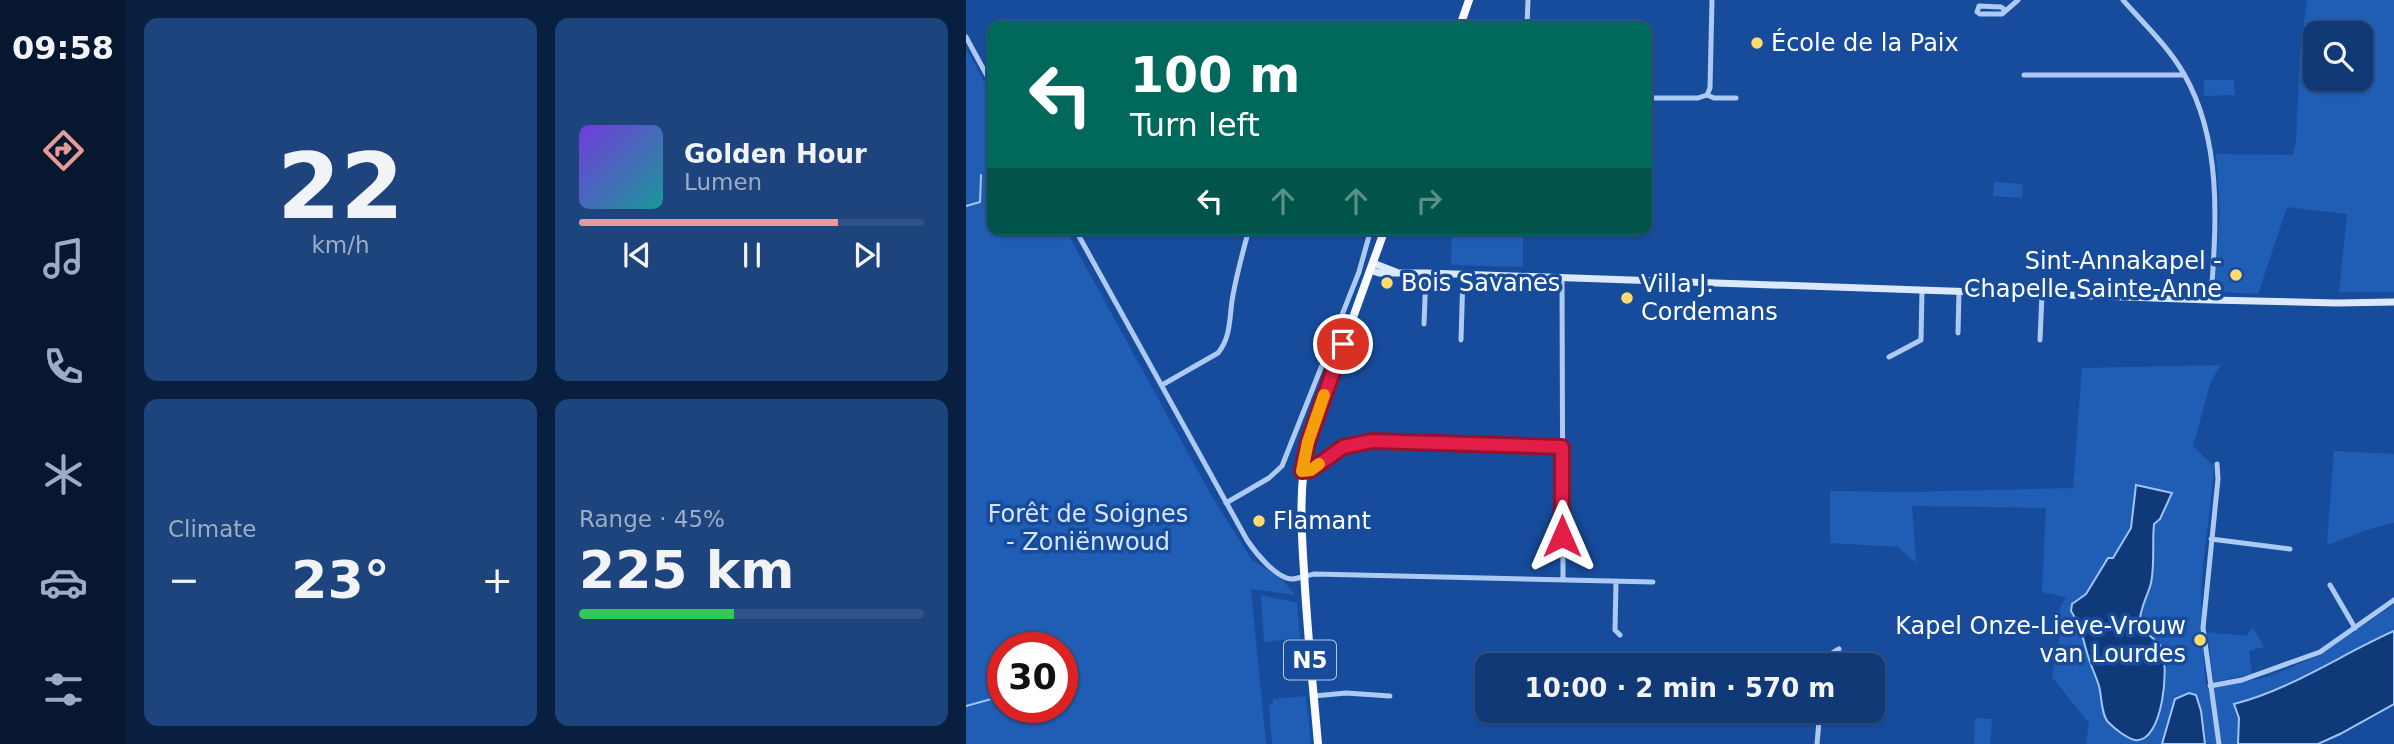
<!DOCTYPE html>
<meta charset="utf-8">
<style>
:root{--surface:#113975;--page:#1e447d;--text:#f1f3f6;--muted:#9cacc5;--line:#305387;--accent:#e69b98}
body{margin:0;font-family:"DejaVu Sans",sans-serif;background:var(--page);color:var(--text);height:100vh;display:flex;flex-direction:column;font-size:26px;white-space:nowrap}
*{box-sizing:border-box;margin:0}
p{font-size:23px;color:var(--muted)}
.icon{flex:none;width:38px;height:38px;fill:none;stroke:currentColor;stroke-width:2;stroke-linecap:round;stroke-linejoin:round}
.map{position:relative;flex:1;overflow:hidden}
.side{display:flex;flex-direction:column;gap:18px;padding:18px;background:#091f40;width:840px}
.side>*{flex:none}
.guide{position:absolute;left:21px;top:21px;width:665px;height:214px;border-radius:14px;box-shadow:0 2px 5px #0004,0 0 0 2px var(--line);background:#00695c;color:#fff;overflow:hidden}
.buttons{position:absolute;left:1337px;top:21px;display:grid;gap:14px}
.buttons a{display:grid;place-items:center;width:70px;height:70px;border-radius:14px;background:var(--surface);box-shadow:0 2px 5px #0004,0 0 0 2px var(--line);font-size:35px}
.speed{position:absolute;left:21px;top:632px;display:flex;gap:14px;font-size:35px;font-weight:700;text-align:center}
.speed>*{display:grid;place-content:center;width:91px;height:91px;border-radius:50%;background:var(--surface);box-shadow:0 2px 5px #0004,0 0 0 2px var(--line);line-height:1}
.speed .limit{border:10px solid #d22;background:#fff;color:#111}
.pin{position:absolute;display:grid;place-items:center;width:60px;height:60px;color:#fff;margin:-30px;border:4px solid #fff;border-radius:50%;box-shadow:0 2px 7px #0007}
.me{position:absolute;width:77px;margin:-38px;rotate:0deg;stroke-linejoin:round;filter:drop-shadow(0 0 5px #0008)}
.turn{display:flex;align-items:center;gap:24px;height:147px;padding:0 28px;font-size:32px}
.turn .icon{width:91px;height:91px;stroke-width:2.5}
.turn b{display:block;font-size:49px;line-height:60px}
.lanes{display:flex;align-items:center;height:66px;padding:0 28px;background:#0003;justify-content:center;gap:35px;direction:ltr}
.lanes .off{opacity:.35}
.big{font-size:52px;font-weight:800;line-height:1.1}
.side .tile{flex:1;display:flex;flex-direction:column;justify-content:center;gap:10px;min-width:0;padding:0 24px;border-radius:14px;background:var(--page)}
.side .dial{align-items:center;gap:0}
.dial b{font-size:91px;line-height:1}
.song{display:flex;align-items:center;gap:21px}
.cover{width:84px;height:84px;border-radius:10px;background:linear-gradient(135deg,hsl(260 70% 55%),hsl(180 70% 35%))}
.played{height:7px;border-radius:4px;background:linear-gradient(90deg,var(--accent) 75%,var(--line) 75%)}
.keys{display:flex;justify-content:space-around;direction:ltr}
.heat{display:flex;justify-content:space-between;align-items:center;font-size:38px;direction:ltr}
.charge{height:10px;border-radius:5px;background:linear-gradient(90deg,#34c759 45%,var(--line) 0)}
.side .tiles{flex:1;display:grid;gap:18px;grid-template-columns:repeat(2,1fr)}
.trip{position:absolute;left:509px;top:653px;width:410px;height:70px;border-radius:14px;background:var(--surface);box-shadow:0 2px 5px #0004,0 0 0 2px var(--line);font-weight:800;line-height:70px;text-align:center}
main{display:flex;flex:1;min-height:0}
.dock{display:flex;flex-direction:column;width:126px;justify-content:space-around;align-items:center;background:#07172f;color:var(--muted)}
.dock .icon{width:49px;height:49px}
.dock .current{color:var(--accent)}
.dock b{font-size:32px;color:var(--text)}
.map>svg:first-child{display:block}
</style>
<main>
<nav class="dock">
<b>09:58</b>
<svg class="icon current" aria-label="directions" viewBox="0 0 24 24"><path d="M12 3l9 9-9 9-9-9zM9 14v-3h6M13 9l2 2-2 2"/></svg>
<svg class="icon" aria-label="music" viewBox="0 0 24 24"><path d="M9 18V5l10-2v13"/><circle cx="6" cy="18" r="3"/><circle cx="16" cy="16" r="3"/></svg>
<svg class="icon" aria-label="phone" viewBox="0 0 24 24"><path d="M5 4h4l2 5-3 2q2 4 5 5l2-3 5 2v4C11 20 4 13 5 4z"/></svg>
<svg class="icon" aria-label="climate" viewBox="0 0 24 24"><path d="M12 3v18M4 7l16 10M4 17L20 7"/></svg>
<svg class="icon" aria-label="car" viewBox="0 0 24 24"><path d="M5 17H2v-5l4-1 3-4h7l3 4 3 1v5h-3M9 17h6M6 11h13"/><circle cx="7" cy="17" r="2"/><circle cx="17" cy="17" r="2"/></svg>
<svg class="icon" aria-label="filters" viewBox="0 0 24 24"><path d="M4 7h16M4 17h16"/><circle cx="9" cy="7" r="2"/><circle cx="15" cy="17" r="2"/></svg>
</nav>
<section class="side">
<div class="tiles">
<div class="tile dial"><b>22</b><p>km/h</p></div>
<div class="tile">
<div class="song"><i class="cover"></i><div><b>Golden Hour</b><p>Lumen</p></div></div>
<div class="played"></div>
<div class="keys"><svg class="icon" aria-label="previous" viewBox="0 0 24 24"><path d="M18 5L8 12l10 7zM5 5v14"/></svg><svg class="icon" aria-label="pause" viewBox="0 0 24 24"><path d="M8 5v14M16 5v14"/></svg><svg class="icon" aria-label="next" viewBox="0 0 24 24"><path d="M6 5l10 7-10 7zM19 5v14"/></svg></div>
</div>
<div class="tile"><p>Climate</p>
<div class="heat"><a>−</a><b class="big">23°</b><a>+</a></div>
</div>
<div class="tile"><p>Range · 45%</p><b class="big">225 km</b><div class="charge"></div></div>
</div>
</section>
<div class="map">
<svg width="1428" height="744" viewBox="0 0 1428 744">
<rect width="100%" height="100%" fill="#174c9c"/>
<path fill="#205eb5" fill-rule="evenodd" d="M1341 0H1428V292H1373L1381 214 1321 207 1292 294 1256 292 1249 280 1254 213 1250 154 1327 155 1330 142 1334 52ZM1349 33H1395V79H1349Z
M0 48 26 96V229H99L245 495 286 560 316 579 329 595 285 589 300 744H0ZM37 648H96V707H37Z
M1238 80H1268L1269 95 1238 96Z
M1028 182 1057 184 1056 198 1027 196Z
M486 231 557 233V267L485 265Z
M1255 365 1245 381 1227 446 1248 466C1246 504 1238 542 1236 580 1234 617 1237 652 1240 689L1302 677 1347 658 1428 605V631C1374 655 1326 689 1269 704L1273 718 1272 744H1239V733L1223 693 1209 699 1196 744H1120L1123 723 1086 677 1094 633 1092 612 1100 597 1076 592 1080 508 946 506 950 563 932 547 864 543V491L942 492 1107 488 1116 368ZM1170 485 1206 493 1194 519 1188 524 1185 582 1174 620 1177 632 1195 645 1201 665 1197 679 1198 695 1140 720 1133 686 1112 621 1111 599 1120 594 1131 574 1147 558 1165 528Z
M1368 451 1428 454V523C1405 526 1384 538 1361 545Z
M295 595 331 603 334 638 298 642Z
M1287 628 1298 647 1283 651 1286 674 1248 682 1241 632 1280 636Z
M340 696 345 744H306L303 704H307V699Z
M1009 718 1026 719 1024 744H1008Z"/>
<path fill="#0f3979" stroke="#a0c4f5" stroke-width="2" d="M1170 485 1206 493 1194 519 1188 524C1186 543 1189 564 1185 583 1182 595 1175 606 1174 619 1174 634 1189 636 1195 647 1204 664 1197 744 1169 740 1160 738 1148 728 1142 722 1135 714 1136 697 1133 686 1130 676 1125 666 1122 656 1117 640 1115 625 1105 611L1106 604 1120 594 1142 558H1147L1165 528Z
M1428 631V704L1374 734 1352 744H1272L1273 718 1268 704C1326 689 1374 655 1428 631Z
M1223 693 1230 695 1235 711 1239 744H1196L1209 699Z"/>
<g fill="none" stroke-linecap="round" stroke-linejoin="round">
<path stroke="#a0c4f5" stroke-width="2" d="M0 206 14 202 15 175
M0 706 29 698 37 692"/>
<path stroke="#adcaf2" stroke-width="5" d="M1157 0C1178 24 1202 46 1218 74 1257 142 1250 225 1245 300
M1039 10 1035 7 1013 6 1011 12 1014 14H1036L1052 0
M561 26 562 0
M0 37 26 85
M1058 75H1218
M741 95 744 88 746 0
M681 98H732L741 95 748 98H770
M109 229 281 540C289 552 311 580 327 579 334 578 342 575 349 574L687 582
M596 278 597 579
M458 324 460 273
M992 333 993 291
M495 340 497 274
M1074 340 1076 294
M923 357 955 340 956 290
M196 385 252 353C266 336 263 315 267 295 271 273 277 251 283 229
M1251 464 1252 479 1237 628 1253 744
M336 471 345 470 377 448 406 441 596 447
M260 503 303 478 316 466 393 272 405 229
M1245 539 1324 549
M650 582 649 630 654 635
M1364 585 1389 628
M858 665V658L873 649
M1244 686 1276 680 1354 652 1428 600
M348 696 380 693 424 696
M851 744 854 710"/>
<path stroke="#dce9fc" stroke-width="7" d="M407 263 430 272
M404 270 413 273H460L1245 300 1371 303 1428 302"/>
<path stroke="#f9fbff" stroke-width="8" d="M494 26 503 0
M352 744C347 686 341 629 338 571 335 527 333 485 342 442L419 229"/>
</g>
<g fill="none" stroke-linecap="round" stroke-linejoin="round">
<defs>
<path id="route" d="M377 344 342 442 336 471 345 470 377 447 406 441 596 447V536"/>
</defs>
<use href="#route" stroke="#92132f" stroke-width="18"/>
<use href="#route" stroke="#e11d48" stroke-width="12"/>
<path stroke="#f59e0b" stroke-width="12" d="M353 464 345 470 336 471 342 442 358 395"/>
</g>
<g fill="#ffda6f" stroke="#174c9c" stroke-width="2.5">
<circle cx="791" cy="43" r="7"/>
<circle cx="1270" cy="275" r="7"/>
<circle cx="421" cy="283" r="7"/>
<circle cx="661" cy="298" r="7"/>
<circle cx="293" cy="521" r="7"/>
<circle cx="1234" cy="640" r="7"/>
</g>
<g text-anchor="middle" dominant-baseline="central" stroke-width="7" stroke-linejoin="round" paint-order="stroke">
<rect fill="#174c9c" stroke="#b9c9e1" stroke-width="2" x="318" y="640.5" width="52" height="39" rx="5"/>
<g font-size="23" font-weight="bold" fill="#fff">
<text x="344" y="660">N5</text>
</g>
<g font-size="24" fill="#fff" stroke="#174c9c" text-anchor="start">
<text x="805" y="43">École de la Paix</text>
<text x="1256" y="261" text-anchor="end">Sint-Annakapel -<tspan x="1256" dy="28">Chapelle Sainte-Anne</tspan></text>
<text x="435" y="283">Bois Savanes</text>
<text x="675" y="284">Villa J.<tspan x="675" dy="28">Cordemans</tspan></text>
<text x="307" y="521">Flamant</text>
<text x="1220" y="626" text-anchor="end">Kapel Onze-Lieve-Vrouw<tspan x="1220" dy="28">van Lourdes</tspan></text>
</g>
<g font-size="24" fill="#d5e6fc" stroke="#174c9c">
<text x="122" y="514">Forêt de Soignes<tspan x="122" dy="28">- Zoniënwoud</tspan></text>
</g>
</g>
</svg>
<div class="buttons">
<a><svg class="icon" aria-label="search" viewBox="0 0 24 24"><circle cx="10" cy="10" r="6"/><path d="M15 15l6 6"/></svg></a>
</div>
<div class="speed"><div class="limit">30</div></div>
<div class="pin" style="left:377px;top:344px;background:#d93025"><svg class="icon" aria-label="arrive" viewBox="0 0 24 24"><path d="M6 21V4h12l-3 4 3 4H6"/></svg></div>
<svg class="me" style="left:596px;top:536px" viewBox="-20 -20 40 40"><path d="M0-17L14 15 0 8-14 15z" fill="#e11d48" stroke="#fff" stroke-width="4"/></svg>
<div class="trip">10:00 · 2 min · 570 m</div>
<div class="guide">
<div class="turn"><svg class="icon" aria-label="left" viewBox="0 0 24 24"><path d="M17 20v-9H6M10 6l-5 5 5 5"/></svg><div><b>100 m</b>Turn left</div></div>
<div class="lanes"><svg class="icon" aria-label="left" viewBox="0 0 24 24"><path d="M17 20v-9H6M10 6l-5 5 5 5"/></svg><svg class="icon off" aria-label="ahead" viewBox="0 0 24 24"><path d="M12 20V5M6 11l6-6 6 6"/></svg><svg class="icon off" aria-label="ahead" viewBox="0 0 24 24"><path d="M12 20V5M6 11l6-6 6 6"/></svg><svg class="icon off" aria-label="right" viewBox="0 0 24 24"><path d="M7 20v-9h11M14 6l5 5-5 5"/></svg></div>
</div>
</div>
</main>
